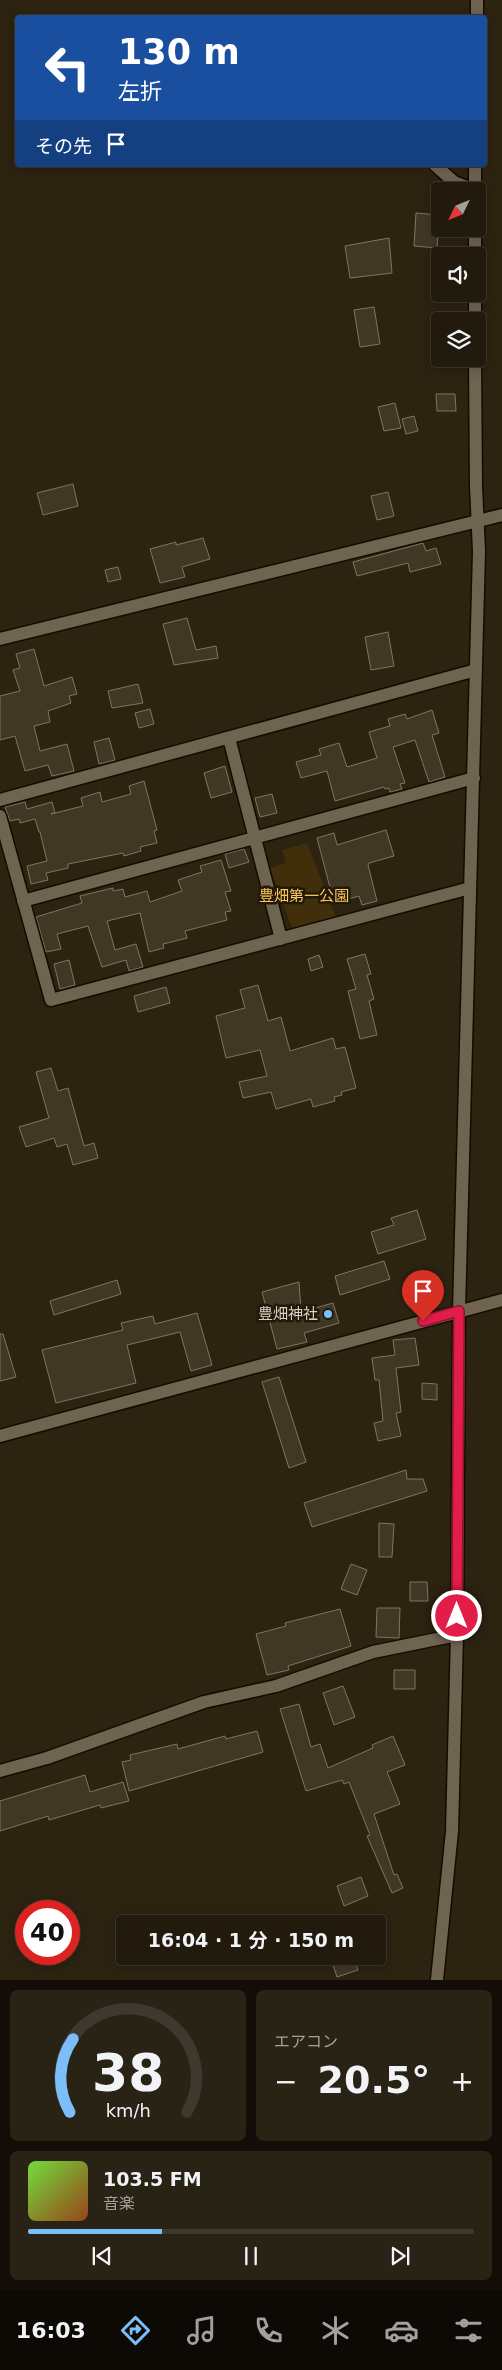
<!DOCTYPE html>
<html lang="ja">
<meta charset="utf-8">
<style>
:root{--surface:#211a0d;--page:#292316;--text:#f1f3f6;--muted:#a2a19d;--line:#3e382e;--accent:#7cbef9}
body{margin:0;font-family:"DejaVu Sans","Noto Sans JP",sans-serif;background:var(--page);color:var(--text);height:100vh;display:flex;flex-direction:column;font-size:19px;white-space:nowrap}
*{box-sizing:border-box;margin:0}
p{font-size:16px;color:var(--muted)}
.icon{flex:none;width:28px;height:28px;fill:none;stroke:currentColor;stroke-width:2;stroke-linecap:round;stroke-linejoin:round}
.map{position:relative;height:1980px;overflow:hidden}
.panel{display:flex;flex-direction:column;gap:10px;padding:10px;background:#120e07;flex:1}
.panel>*{flex:none}
.top-card{position:absolute;left:15px;top:15px;width:472px;height:152px;border-radius:5px;box-shadow:0 2px 12px #0003,0 0 0 1px var(--line);background:#1a4fa0;color:#fff;overflow:hidden}
.needle{width:32px;rotate:227deg}
.buttons{position:absolute;left:431px;top:182px;display:grid;gap:10px}
.buttons a{display:grid;place-items:center;width:55px;height:55px;border-radius:5px;background:var(--surface);box-shadow:0 2px 12px #0003,0 0 0 1px var(--line);font-size:25px}
.speed{position:absolute;left:15px;top:1900px;display:flex;gap:10px;font-size:25px;font-weight:700;text-align:center}
.speed>*{display:grid;place-content:center;width:65px;height:65px;border-radius:50%;background:var(--surface);box-shadow:0 2px 12px #0003,0 0 0 1px var(--line);line-height:1}
.speed .limit{border:8px solid #d22;background:#fff;color:#111}
.pin{position:absolute;display:grid;place-items:center;width:42px;height:42px;color:#fff;margin:-51px -21px;border-radius:50% 50% 50% 0;rotate:-45deg;box-shadow:0 0 5px #0007}
.pin .icon{rotate:45deg}
.me{position:absolute;width:55px;margin:-28px;rotate:0deg;stroke-linejoin:round;filter:drop-shadow(0 0 4px #0008)}
.turn{display:flex;align-items:center;gap:18px;height:105px;padding:0 20px;font-size:22px}
.turn .icon{width:65px;height:65px;stroke-width:2.5}
.turn b{display:block;font-size:35px;line-height:42px}
.then{display:flex;align-items:center;height:48px;padding:0 20px;background:#0003;gap:10px;font-size:19px}
.big{font-size:38px;font-weight:700;line-height:1.1}
.panel .tile{flex:1;display:flex;flex-direction:column;justify-content:center;gap:8px;min-width:0;padding:0 18px;border-radius:8px;background:var(--page)}
.panel .dial{align-items:center;gap:0}
.dial svg{height:130px;overflow:visible;fill:none;stroke:var(--line);stroke-width:7;stroke-linecap:round;text-anchor:middle}
.dial text{fill:var(--text);stroke:none}
.song{display:flex;align-items:center;gap:15px}
.cover{width:60px;height:60px;border-radius:8px;background:linear-gradient(135deg,hsl(100 70% 55%),hsl(20 70% 35%))}
.played{height:5px;border-radius:2px;background:linear-gradient(90deg,var(--accent) 30%,var(--line) 30%)}
.keys{display:flex;justify-content:space-around;direction:ltr}
.heat{display:flex;justify-content:space-between;align-items:center;font-size:28px;direction:ltr}
.panel .tiles{flex:1;display:grid;gap:10px;grid-template-columns:1fr 1fr}
.tile:last-child{grid-column:span 2}
.trip{position:absolute;left:116px;top:1915px;width:270px;height:50px;border-radius:5px;background:var(--surface);box-shadow:0 2px 12px #0003,0 0 0 1px var(--line);font-weight:700;line-height:50px;text-align:center}
.dock{display:flex;height:80px;justify-content:space-around;align-items:center;background:#0d0a05;color:var(--muted)}
.dock .icon{width:35px;height:35px}
.dock .on{color:var(--accent)}
.dock b{font-size:22px;color:var(--text)}
.map>svg:first-child{display:block}
</style>
<div class="map">
<svg width="502" height="1980" viewBox="0 0 502 1980">
<rect width="100%" height="100%" fill="#2c2311"/>
<path fill="#412f0b" d="M307 843 336 917 293 931 270 868 286 863 282 850Z"/>
<path fill="#413725" stroke="#807561" d="M416 213 439 215 437 248 414 246Z
M389 238 392 273 350 278 345 246Z
M374 307 380 344 360 347 354 310Z
M436 394H455L456 411H437Z
M395 403 401 428 384 431 378 407Z
M414 416 418 431 406 434 402 419Z
M73 484 78 506 43 515 37 493Z
M388 492 394 516 377 520 371 496Z
M203 538 210 559 182 567 185 577 160 583 150 549 176 542V545Z
M423 543 426 551 436 548 441 564 410 572 408 563 357 576 353 562Z
M118 567 121 579 108 582 105 570Z
M187 618 196 650 216 646 218 658 174 665 163 624Z
M388 632 394 666 371 670 365 637Z
M34 649 44 686 72 677 77 694 69 696 71 703 48 711 50 722 34 726 40 751 67 744 74 771 52 776 48 765 25 771 15 736 0 740V696L20 691 13 670 20 668 16 654Z
M138 684 143 703 112 708 108 691Z
M150 709 154 724 139 728 135 713Z
M432 710 439 733 432 735 445 777 429 782 415 740 393 747 405 783 400 784 402 789 390 792 389 788 385 789 384 787 335 801 327 771 301 778 296 762 321 755 319 749 339 743 347 767 377 758 369 732 390 726 388 719 405 714 407 719Z
M109 738 115 760 99 764 94 742Z
M225 766 232 792 211 798 204 773Z
M144 781 157 830 154 831 157 843 140 847 141 851 124 856 123 853 68 864V868L46 873 48 880 31 884 27 866 47 861 40 832H39L35 819 20 823 19 819 10 821 5 807 25 802 27 809 52 802 55 813 51 814 83 806 81 798 100 792 102 802 131 794 129 786Z
M272 794 277 813 260 817 255 798Z
M386 830 394 856 369 863 368 865 377 901 362 905 359 896 334 903 317 838 334 833 337 845Z
M244 849 249 862 229 868 225 854Z
M221 860 231 891 225 892 231 911 225 912 227 920 185 931 187 938 163 944 164 948 149 952 140 913 107 921 115 950 136 944 143 967 129 971 126 960 102 967 88 926 57 934 61 949 46 952 36 917 82 903 80 896 113 888V891L123 889 125 897 147 891 150 902 182 891 178 880 202 872 200 866Z
M365 954 371 974 367 975 374 999 369 1001 377 1035 360 1039 348 991 356 989 347 959Z
M319 955 323 967 311 971 308 959Z
M69 960 75 985 60 989 54 964Z
M258 985 268 1021 281 1017 290 1051 333 1038 336 1049 345 1047 356 1088 341 1092 342 1095 334 1097 335 1101 313 1107 311 1099 276 1109 271 1092 243 1098 239 1082 267 1076 260 1050 226 1058 216 1016 245 1008 240 990Z
M166 987 170 1003 138 1012 134 996Z
M51 1068 58 1091 68 1088 84 1146 94 1143 98 1158 73 1165 67 1144 57 1147 54 1138 26 1147 19 1127 49 1118 36 1072Z
M417 1210 426 1239 378 1254 371 1232 394 1225 391 1218Z
M384 1261 390 1279 340 1295 335 1276Z
M117 1280 121 1294 54 1315 50 1301Z
M299 1282 301 1312 333 1303 339 1323 304 1333 307 1342 277 1349 262 1292Z
M197 1313 212 1365 191 1371 180 1332 127 1345 136 1383 56 1403 42 1350 123 1330 121 1323 153 1316 155 1324Z
M0 1334H3L16 1377 0 1381Z
M415 1338 419 1365 396 1368 401 1412 396 1413 401 1436 378 1441 374 1423 383 1421 379 1380H375L372 1358 395 1355 393 1340Z
M279 1377 306 1462 289 1468 262 1382Z
M422 1383 437 1384V1400L422 1399Z
M406 1470 407 1479H423L427 1491 312 1527 304 1503Z
M379 1523 394 1524 392 1557H379Z
M351 1564 367 1570 357 1595 341 1589Z
M410 1582H427L428 1601H410Z
M377 1608H400L399 1638 376 1637Z
M340 1609 351 1646 288 1666 289 1670 267 1675 256 1634 286 1626 285 1623Z
M394 1670H415V1689H394Z
M343 1686 355 1717 334 1725 323 1693Z
M299 1704 311 1747 320 1744 328 1768 373 1748 372 1745 393 1736 405 1765 387 1772 400 1804 374 1814 394 1875 397 1874 403 1888 392 1893 367 1836 370 1835 349 1782 344 1784 342 1780 306 1791 280 1709Z
M257 1731 263 1752 129 1791 122 1762 131 1760 130 1755 177 1744 178 1749 225 1736 226 1739Z
M85 1775 90 1792 123 1782 129 1801 101 1808 100 1805 49 1820 48 1816 0 1831V1801Z
M361 1877 368 1896 344 1906 337 1886Z
M330 1956H353L358 1970 337 1977Z"/>
<g fill="none" stroke-linecap="round" stroke-linejoin="round">
<defs>
<path id="minor" d="M477 18V0
M435 165 454 182 475 190
M475 191V165
M475 229V256
M475 294V321
M0 639 502 515
M229 738 281 939
M0 800 476 670
M0 816 51 1000 470 888
M23 901 474 778
M0 1436 502 1300
M0 1771 47 1758 204 1702 276 1686 373 1652 457 1635
M437 1980 452 1831 457 1635 459 1311 479 551 476 486 475 359"/>
</defs>
<use href="#minor" stroke="#140c00" stroke-width="15"/>
<use href="#minor" stroke="#6f6450" stroke-width="12"/>
</g>
<g fill="none" stroke-linecap="round" stroke-linejoin="round">
<defs>
<path id="route" d="M423 1321 459 1311 457 1616"/>
</defs>
<use href="#route" stroke="#92132f" stroke-width="12"/>
<use href="#route" stroke="#e11d48" stroke-width="9"/>
</g>
<circle fill="#7cbef9" stroke="#221908" stroke-width="2" cx="328" cy="1314" r="5"/>
<g text-anchor="middle" dominant-baseline="central" stroke-width="5" stroke-linejoin="round" paint-order="stroke">
<g font-size="15" fill="#fdc760" stroke="#221908">
<text x="304" y="896">豊畑第一公園</text>
</g>
<g font-size="15" fill="#dad3c9" stroke="#221908" text-anchor="end">
<text x="318" y="1314">豊畑神社</text>
</g>
</g>
</svg>
<div class="buttons">
<a><svg class="needle" viewBox="-14 -14 28 28"><path d="M0-13l5 13h-10z" fill="#e53935"/><path d="M0 13l5-13h-10z" fill="#a2a19d"/></svg></a>
<a><svg class="icon" aria-label="sound" viewBox="0 0 24 24"><path d="M4 9h4l5-4v14l-5-4H4zM17 9q2 3 0 6"/></svg></a>
<a><svg class="icon" aria-label="layers" viewBox="0 0 24 24"><path d="M12 4l9 5-9 5-9-5zM3 14l9 5 9-5"/></svg></a>
</div>
<div class="speed"><div class="limit">40</div></div>
<div class="pin" style="left:423px;top:1321px;background:#d93025"><svg class="icon" aria-label="arrive" viewBox="0 0 24 24"><path d="M6 21V4h12l-3 4 3 4H6"/></svg></div>
<svg class="me" style="left:457px;top:1616px" viewBox="-20 -20 40 40"><circle r="17" fill="#e11d48" stroke="#fff" stroke-width="3"/><path d="M0-11L8 9 0 5-8 9z" fill="#fff"/></svg>
<div class="trip">16:04 · 1 分 · 150 m</div>
<div class="top-card">
<div class="turn"><svg class="icon" aria-label="left" viewBox="0 0 24 24"><path d="M17 20v-9H6M10 6l-5 5 5 5"/></svg><div><b>130 m</b>左折</div></div>
<div class="then">その先<svg class="icon" aria-label="arrive" viewBox="0 0 24 24"><path d="M6 21V4h12l-3 4 3 4H6"/></svg></div>
</div>
</div>
<section class="panel">
<div class="tiles">
<div class="tile dial"><svg viewBox="0 0 100 80">
<path d="M14 69A42 42 0 1 1 86 69"/>
<path d="M14 69A42 42 0 0 1 16 24" stroke="#7cbef9"/>
<text x="50" y="56" font-size="32" font-weight="700">38</text>
<text x="50" y="72" font-size="11">km/h</text>
</svg></div>
<div class="tile"><p>エアコン</p>
<div class="heat"><a>−</a><b class="big">20.5°</b><a>+</a></div>
</div>
<div class="tile">
<div class="song"><i class="cover"></i><div><b>103.5 FM</b><p>音楽</p></div></div>
<div class="played"></div>
<div class="keys"><svg class="icon" aria-label="previous" viewBox="0 0 24 24"><path d="M18 5L8 12l10 7zM5 5v14"/></svg><svg class="icon" aria-label="pause" viewBox="0 0 24 24"><path d="M8 5v14M16 5v14"/></svg><svg class="icon" aria-label="next" viewBox="0 0 24 24"><path d="M6 5l10 7-10 7zM19 5v14"/></svg></div>
</div>
</div>
</section>
<nav class="dock">
<b>16:03</b>
<svg class="icon on" aria-label="directions" viewBox="0 0 24 24"><path d="M12 3l9 9-9 9-9-9zM9 14v-3h6M13 9l2 2-2 2"/></svg>
<svg class="icon" aria-label="music" viewBox="0 0 24 24"><path d="M9 18V5l10-2v13"/><circle cx="6" cy="18" r="3"/><circle cx="16" cy="16" r="3"/></svg>
<svg class="icon" aria-label="phone" viewBox="0 0 24 24"><path d="M5 4h4l2 5-3 2q2 4 5 5l2-3 5 2v4C11 20 4 13 5 4z"/></svg>
<svg class="icon" aria-label="climate" viewBox="0 0 24 24"><path d="M12 3v18M4 7l16 10M4 17L20 7"/></svg>
<svg class="icon" aria-label="car" viewBox="0 0 24 24"><path d="M5 17H2v-5l4-1 3-4h7l3 4 3 1v5h-3M9 17h6M6 11h13"/><circle cx="7" cy="17" r="2"/><circle cx="17" cy="17" r="2"/></svg>
<svg class="icon" aria-label="filters" viewBox="0 0 24 24"><path d="M4 7h16M4 17h16"/><circle cx="9" cy="7" r="2"/><circle cx="15" cy="17" r="2"/></svg>
</nav>
